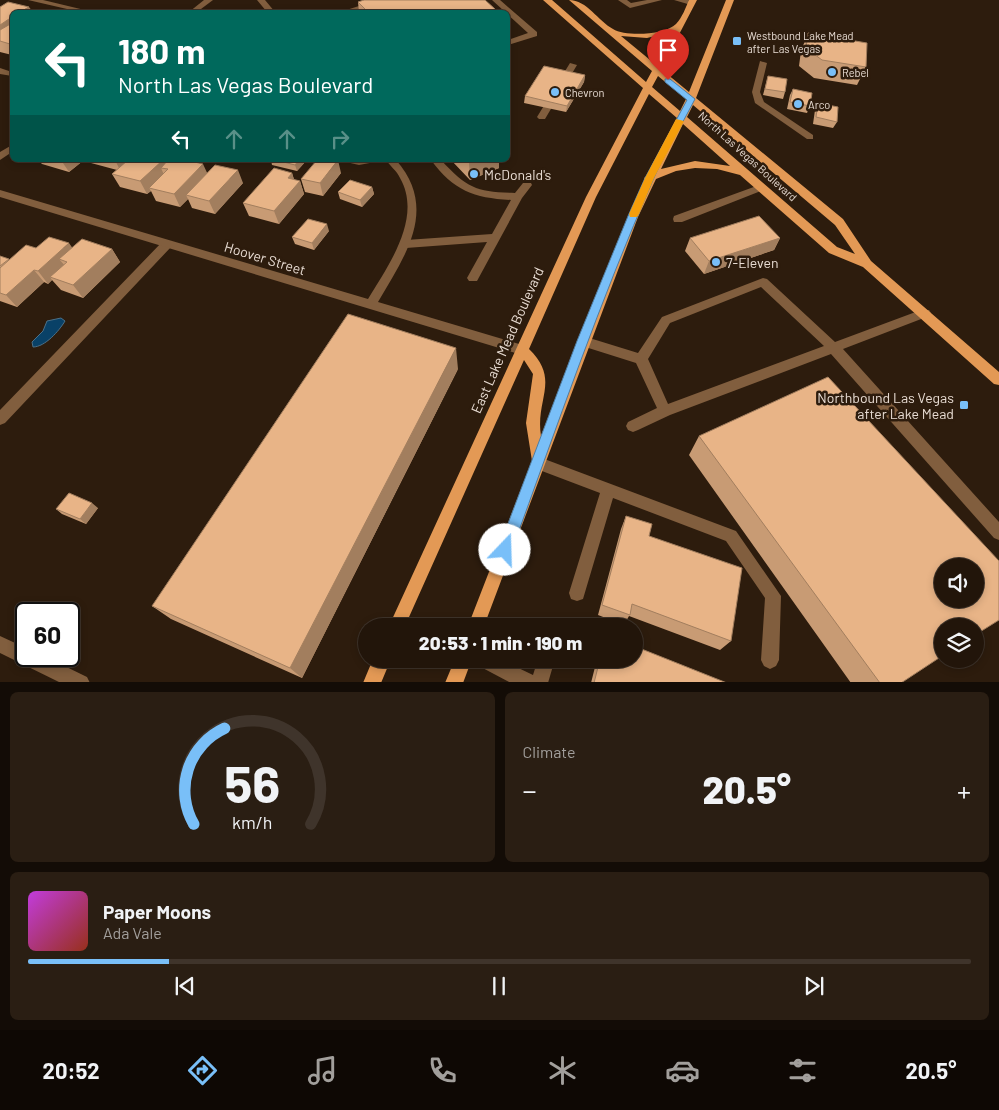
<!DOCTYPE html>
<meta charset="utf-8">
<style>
:root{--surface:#22150a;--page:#2a1e13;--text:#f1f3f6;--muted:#a29f9c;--line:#3f342b;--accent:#79bff8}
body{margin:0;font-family:Barlow,sans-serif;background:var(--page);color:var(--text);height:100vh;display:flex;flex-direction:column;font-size:19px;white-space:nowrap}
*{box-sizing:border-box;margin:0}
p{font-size:16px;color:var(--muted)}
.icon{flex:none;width:28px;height:28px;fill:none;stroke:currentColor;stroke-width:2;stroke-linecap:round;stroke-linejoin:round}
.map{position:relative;height:682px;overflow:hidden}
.panel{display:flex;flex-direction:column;gap:10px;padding:10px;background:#130c06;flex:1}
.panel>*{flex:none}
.top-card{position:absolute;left:10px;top:10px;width:500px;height:152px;border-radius:8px;box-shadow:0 2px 8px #0003,0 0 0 1px var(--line);background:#00695c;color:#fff;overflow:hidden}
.fabs{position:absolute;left:934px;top:558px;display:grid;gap:10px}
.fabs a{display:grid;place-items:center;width:50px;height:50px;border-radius:50%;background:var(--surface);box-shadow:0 2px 8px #0003,0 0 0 1px var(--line);font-size:25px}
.speed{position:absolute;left:15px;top:602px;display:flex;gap:10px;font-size:25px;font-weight:700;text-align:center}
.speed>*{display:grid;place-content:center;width:65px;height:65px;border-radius:50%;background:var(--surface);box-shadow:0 2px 8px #0003,0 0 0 1px var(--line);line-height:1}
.speed .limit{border:2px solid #111;border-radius:8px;background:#fff;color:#111}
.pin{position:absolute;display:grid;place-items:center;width:42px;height:42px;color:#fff;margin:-51px -21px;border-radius:50% 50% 50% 0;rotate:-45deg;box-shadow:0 0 5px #0007}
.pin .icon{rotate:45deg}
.me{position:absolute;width:55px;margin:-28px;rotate:21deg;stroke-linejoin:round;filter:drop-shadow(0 0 4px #0008)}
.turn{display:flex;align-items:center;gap:18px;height:105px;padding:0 25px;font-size:22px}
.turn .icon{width:65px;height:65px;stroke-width:2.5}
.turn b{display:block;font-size:35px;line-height:42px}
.lanes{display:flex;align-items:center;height:48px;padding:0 25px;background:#0003;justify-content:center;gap:25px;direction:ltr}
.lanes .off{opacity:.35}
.big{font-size:38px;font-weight:800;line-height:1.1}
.panel .card{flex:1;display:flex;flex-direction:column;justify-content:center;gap:8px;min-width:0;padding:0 18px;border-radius:8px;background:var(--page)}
.panel .dial{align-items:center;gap:0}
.dial svg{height:130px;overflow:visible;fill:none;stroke:var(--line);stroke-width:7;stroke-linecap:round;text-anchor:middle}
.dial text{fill:var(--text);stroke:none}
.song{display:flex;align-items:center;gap:15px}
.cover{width:60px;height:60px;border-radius:8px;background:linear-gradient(135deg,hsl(290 70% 55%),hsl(10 70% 35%))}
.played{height:5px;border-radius:2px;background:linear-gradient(90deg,var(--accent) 15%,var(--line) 15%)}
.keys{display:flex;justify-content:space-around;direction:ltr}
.heat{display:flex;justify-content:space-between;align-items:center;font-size:28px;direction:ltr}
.panel .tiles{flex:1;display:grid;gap:10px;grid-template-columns:1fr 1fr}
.card:last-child{grid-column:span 2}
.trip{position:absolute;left:358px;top:618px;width:285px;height:50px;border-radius:25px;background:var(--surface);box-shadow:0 2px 8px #0003,0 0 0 1px var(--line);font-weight:800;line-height:50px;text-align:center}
.menu{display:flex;height:80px;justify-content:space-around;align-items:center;background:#0e0804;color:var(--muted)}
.menu .icon{width:35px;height:35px}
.menu .on{color:var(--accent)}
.menu b{font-size:22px;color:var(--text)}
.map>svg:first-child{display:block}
</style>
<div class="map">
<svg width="999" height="683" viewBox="0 0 999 683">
<rect width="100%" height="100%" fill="#2d1c0d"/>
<path fill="#094167" stroke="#4c7087" d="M61 318 65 321C59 331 45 347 33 347L32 342 43 331 47 321Z"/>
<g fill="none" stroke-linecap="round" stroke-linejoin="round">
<path fill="#815e3e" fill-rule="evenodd" d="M378 0H390L351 12H340Z
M492 0H500L537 32V36L508 45V40L528 33Z
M618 0H627L631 3 647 0H662L630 8Z
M674 0H688L695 3 691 5Z
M760 61 767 63 760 92 764 102 813 135V139H807L755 103 752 92Z
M570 63 577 65 545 119H539L537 117Z
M0 68 12 72V76L0 74Z
M344 160H377L375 162 359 165 346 162Z
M431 160H441C468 189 477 192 515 193L523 183H531L532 185 522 198 477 281H469L467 278 487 242 406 248 400 244 406 240 492 234 511 200C474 198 454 191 431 160Z
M762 184 767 187 766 189 682 222H674L673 219 674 216Z
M167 240 173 244 171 247 5 423 0 425V410L163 241Z
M763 278 767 279 835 342 921 310H929L931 313 929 316 843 349 999 522V540L994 538 831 354 670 415 638 430 633 432 628 430 626 426 628 422 657 408 636 363 579 345 577 341 579 337 583 336 638 353 662 317ZM761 287 824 346 668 404 648 359 670 323Z
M539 457 736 531 781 596 779 660 776 666 770 669 764 666 761 660 765 598 726 541 613 498 583 599 577 601 571 599 569 593 600 493 534 468 532 463 534 458Z
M474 659H500L533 675 538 659H555L548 683H511L477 665Z"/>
<path fill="#815e3e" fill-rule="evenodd" d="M28 0H43L93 12H80Z
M204 0H213L197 12H189Z
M257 0H265L275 12H267Z
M12 145V152L0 160V152Z
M386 160H396C439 209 405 256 378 302L526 346 528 350 526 354 522 355 0 197V190L368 299C388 266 423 218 400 178 397 171 390 166 386 160Z
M0 636 26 648V656H44L87 677 90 683H61L0 653Z"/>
<path fill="#e39955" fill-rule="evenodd" d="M543 0H552L646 82 652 71 569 0C587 0 598 21 613 29 626 37 665 35 676 24 682 18 686 7 689 0H697L661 69 689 92 726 0H734L696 98 843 219 871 261 999 372V385L994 384 863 267 829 253 740 175 717 169 695 168 676 171 656 179 638 217 484 626H468L532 461 526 423 533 374 524 360 405 626H389L586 197 643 88ZM672 32 655 64 621 36 647 38ZM658 76 686 99 680 111 652 87ZM649 94 677 118 648 175 644 178 645 180 607 268 541 436C535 399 561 380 529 349L596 197ZM693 105 835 225 855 254 837 247 687 117ZM683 124 730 166 695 161 661 169Z
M373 659H391L381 683H363Z
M455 659H472L463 683H445Z"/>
</g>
<path fill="#c89b74" d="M358 2 495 12H359Z
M0 7 12 12V55L0 52Z
M808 33 866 67 857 85 814 78 799 66 801 51Z
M585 75 584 82 566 112 524 103 525 96Z
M768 76 785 92 783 99 763 95Z
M793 89 810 106 807 113 787 109 790 95Z
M818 103 837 122 833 128 813 124 815 110Z
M38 160H84L69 172 42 164Z
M89 160H186L207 173 243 183 215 214 192 208 188 199 180 207 156 201 151 191 147 194 120 187 112 174 117 170 91 163Z
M271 160H305L306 161 297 171 272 165Z
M451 160H499V168L470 180Z
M292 173 294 180 300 181 304 194 279 224 249 216 243 203Z
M341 173 323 196 305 192 301 179Z
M372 187 374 194 362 207 340 199 338 192Z
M329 231 314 250 295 244 292 237Z
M690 238H780L774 250 704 274 685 251Z
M36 248H72L112 249 120 262 83 298 61 290 52 280 48 284 44 282 17 307 0 301V256L9 260Z
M458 369 302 678 171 619 152 606Z
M699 436 901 683H851L689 455Z
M98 508 86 524 62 514 56 509Z
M626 516 649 536 731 641 720 650 629 616 624 625 598 615 621 529Z
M597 659H634L727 683H591Z"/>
<path fill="#a27e5e" d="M29 7 33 12H20Z
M12 17V34L0 41V25Z
M585 75 584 82 566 112 567 106Z
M61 160H84L69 172Z
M115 160H132L120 170Z
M159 160H169L168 169 161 168 165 177 149 188 151 191 147 194 140 181Z
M299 160H305L306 161 297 171 295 165Z
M338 160 341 173 323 196 320 183Z
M473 160H499V168L470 180 469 162Z
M203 164 209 177 186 195 188 199 180 207 174 194Z
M238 170 243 183 215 214 209 201Z
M292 173 296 185 300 181 304 194 279 224 274 211 288 178Z
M372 187 374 194 362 207 360 200Z
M327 224 329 231 314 250 312 243Z
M780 238 774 250 704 274 709 261Z
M69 243 78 256 67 262 59 259 66 267 50 277 52 280 48 284 38 271Z
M112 249 120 262 83 298 73 285Z
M34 270 44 282 17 307 6 295Z
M456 348 458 369 302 678 290 668Z
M92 503 98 508 86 524 80 519Z"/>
<path fill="#e8b487" stroke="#a27e5e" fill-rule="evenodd" d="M364 0H485L495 9 494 12H368L358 2Z
M8 2 29 7 20 12H12V17L0 25V7Z
M12 23V42L10 44 0 41V30Z
M808 33 867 43 866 67 822 60 806 48Z
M544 66 585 75 567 106 525 96Z
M768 76 787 79 785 92 765 89Z
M793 89 812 93 810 106 790 102Z
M818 103 838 107 837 122 816 117Z
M128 160H163L140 181 112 174Z
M168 160H186L203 164 174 194 149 188 168 169 161 168Z
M276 160H299L295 165Z
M317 160H338L320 183 301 179Z
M215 165 238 170 209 201 186 195Z
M274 168 292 173 288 178 300 181 274 211 243 203Z
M350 180 372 187 360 200 338 192Z
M759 216 780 238 709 261 690 238Z
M308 219 327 224 312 243 292 237Z
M49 237 69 243 38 271 34 270 6 295 0 293V268L26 245 36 248Z
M82 239 112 249 73 285 50 277 67 262 59 259Z
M0 256 9 259 0 266Z
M348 314 456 348 290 668 152 606Z
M828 377 999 561V620L975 635V626H942V656L901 683H880L699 436ZM942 566H975V599H942Z
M69 493 92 503 80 519 56 509Z
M626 516 652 524 649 536 742 568 731 641 632 604 630 615 602 605Z
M634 646 727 683H594L600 659H634Z"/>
<path fill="#79bff8" stroke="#4f7ca1" d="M665 79H670L695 99C681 126 665 153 653 180 600 301 557 426 512 550L510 555 505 557 500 555 498 550 577 341 628 216 645 178 687 100 665 82Z"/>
<path fill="#f59e0b" d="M676 119 684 121 654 178 639 214 637 217H630L629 214 645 178Z"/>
<g fill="#79bff8" stroke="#2d1c0d" stroke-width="2">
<rect x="732" y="36" width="10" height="10" rx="2.5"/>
<circle cx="832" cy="72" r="5"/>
<circle cx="555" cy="92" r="5"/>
<circle cx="798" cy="104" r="5"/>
<circle cx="474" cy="174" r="5"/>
<circle cx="716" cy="262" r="5"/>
<rect x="959" y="400" width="10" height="10" rx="2.5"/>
</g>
<g text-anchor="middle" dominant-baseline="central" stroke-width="5" stroke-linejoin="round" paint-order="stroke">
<g font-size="11" fill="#e8dcd3" stroke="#2d1c0d" text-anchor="start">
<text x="747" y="35">Westbound Lake Mead<tspan x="747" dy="13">after Las Vegas</tspan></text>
<text x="842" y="72">Rebel</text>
<text x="565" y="92">Chevron</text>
<text x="808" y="104">Arco</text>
</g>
<g font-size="11" fill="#e8dcd3" stroke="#2d1c0d">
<text transform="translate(748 156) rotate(42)">North Las Vegas Boulevard</text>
</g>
<g font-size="14" fill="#e8dcd3" stroke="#2d1c0d" text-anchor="start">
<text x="484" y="174">McDonald's</text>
<text x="726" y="262">7-Eleven</text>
<text x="954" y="397" text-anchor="end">Northbound Las Vegas<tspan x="954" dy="16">after Lake Mead</tspan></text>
</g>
<g font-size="14" fill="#e8dcd3" stroke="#2d1c0d">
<text transform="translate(265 258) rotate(17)">Hoover Street</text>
<text transform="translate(507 340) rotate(-66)">East Lake Mead Boulevard</text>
</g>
</g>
</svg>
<div class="fabs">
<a><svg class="icon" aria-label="sound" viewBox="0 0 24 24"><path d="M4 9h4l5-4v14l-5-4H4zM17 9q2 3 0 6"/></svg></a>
<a><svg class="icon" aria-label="layers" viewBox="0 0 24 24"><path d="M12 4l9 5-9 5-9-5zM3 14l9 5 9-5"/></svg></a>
</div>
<div class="speed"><div class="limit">60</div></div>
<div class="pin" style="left:668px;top:80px;background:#d93025"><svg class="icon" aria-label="arrive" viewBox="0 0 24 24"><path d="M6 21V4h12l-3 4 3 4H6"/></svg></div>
<svg class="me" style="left:505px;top:550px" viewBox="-20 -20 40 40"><circle r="19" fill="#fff"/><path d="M0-13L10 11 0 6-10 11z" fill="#79bff8"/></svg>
<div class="trip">20:53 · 1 min · 190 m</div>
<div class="top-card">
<div class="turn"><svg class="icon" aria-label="left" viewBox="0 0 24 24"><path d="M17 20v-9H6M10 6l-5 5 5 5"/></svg><div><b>180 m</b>North Las Vegas Boulevard</div></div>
<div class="lanes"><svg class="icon" aria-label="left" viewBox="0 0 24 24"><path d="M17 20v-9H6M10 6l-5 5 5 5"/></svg><svg class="icon off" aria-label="ahead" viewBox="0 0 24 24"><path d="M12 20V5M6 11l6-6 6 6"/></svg><svg class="icon off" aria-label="ahead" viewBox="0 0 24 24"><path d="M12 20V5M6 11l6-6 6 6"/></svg><svg class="icon off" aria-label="right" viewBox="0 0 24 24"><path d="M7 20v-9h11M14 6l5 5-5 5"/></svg></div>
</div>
</div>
<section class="panel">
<div class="tiles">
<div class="card dial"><svg viewBox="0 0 100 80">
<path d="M14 69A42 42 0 1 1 86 69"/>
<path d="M14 69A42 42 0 0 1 33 10" stroke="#79bff8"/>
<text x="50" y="56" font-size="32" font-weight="700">56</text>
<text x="50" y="72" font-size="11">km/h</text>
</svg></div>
<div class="card"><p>Climate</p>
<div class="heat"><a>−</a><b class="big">20.5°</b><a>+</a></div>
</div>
<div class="card">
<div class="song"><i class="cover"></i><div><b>Paper Moons</b><p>Ada Vale</p></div></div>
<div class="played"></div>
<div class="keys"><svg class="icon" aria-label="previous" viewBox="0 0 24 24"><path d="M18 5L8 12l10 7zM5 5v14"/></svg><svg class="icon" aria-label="pause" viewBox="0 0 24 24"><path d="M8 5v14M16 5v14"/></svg><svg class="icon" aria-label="next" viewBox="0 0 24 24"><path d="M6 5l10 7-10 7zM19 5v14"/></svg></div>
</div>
</div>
</section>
<nav class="menu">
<b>20:52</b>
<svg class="icon on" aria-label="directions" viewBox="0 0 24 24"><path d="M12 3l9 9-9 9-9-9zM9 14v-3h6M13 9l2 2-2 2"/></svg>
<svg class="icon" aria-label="music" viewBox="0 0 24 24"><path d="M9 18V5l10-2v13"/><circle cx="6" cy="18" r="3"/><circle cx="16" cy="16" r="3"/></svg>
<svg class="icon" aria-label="phone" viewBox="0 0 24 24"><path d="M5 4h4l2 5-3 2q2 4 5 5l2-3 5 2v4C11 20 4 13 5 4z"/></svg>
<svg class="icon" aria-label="climate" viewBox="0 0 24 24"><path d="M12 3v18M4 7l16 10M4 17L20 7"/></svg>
<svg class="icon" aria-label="car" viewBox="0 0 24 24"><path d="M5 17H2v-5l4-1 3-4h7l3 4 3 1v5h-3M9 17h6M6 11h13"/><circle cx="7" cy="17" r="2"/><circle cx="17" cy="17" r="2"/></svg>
<svg class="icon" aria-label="filters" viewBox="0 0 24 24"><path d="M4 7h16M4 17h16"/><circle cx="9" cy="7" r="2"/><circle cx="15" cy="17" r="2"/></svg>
<b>20.5°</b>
</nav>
